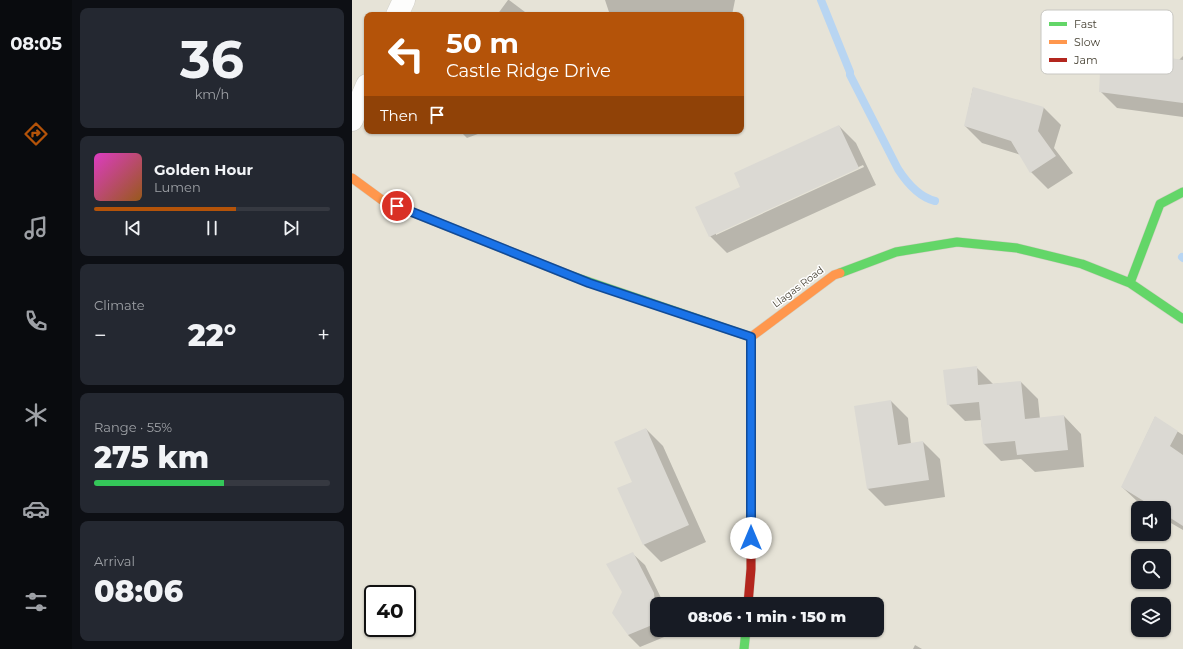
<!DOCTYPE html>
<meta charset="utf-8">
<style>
:root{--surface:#171b24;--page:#242831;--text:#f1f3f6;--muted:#9ea1a6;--line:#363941;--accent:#b45309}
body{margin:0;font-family:Montserrat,sans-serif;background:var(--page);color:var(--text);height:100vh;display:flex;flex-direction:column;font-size:15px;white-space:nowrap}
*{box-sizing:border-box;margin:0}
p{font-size:13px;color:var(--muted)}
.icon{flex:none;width:22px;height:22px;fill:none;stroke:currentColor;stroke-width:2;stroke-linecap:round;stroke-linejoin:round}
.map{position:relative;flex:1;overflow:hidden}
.panel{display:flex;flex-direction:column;gap:8px;padding:8px;background:#0d0f14;width:280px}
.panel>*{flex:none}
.guide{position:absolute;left:12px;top:12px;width:380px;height:122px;border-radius:8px;box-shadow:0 1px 3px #0004;background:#b45309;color:#fff;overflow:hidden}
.controls{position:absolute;left:779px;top:501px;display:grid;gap:8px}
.controls a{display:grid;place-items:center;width:40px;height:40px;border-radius:8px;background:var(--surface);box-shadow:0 1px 3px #0004;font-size:20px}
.speed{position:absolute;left:12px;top:585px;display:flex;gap:8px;font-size:20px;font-weight:700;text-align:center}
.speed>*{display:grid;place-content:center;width:52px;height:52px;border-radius:50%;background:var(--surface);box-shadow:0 1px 3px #0004;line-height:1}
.speed .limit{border:2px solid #111;border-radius:6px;background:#fff;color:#111}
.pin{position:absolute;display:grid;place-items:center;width:34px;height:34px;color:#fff;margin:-17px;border:2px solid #fff;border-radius:50%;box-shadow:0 1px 4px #0007}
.me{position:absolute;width:44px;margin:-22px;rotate:0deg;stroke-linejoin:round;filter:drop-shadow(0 0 3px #0008)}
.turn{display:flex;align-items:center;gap:14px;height:84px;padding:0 16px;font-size:18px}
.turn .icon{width:52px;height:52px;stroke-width:2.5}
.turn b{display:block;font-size:28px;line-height:34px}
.then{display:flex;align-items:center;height:38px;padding:0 16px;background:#0003;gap:8px;font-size:15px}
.big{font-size:30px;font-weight:800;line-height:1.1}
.panel .tile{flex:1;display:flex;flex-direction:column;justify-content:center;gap:6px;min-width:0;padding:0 14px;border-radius:8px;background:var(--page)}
.panel .dial{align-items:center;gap:0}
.dial b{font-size:52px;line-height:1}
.song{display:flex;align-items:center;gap:12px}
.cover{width:48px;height:48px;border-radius:6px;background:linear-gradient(135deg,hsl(310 70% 55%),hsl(30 70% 35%))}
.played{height:4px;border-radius:2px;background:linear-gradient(90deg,var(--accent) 60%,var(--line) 60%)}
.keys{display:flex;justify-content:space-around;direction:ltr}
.heat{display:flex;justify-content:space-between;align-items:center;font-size:22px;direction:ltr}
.charge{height:6px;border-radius:3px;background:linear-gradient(90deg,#34c759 55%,var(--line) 0)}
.trip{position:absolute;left:298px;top:597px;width:234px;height:40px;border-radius:8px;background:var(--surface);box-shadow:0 1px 3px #0004;font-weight:800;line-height:40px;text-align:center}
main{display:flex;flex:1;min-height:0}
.dock{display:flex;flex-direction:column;width:72px;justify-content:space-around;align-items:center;background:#090b0e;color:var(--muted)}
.dock .icon{width:28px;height:28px}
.dock .on{color:var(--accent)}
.dock b{font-size:18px;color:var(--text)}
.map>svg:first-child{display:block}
</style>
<main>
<nav class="dock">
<b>08:05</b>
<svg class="icon on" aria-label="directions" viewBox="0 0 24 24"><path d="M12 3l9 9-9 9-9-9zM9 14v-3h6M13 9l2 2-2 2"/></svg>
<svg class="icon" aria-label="music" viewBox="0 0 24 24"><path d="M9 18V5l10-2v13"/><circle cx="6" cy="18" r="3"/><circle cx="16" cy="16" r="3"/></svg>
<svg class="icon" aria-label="phone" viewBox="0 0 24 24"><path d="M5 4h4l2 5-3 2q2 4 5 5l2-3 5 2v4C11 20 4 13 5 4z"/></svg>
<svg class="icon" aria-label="climate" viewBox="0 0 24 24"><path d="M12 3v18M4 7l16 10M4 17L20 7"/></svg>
<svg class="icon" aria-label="car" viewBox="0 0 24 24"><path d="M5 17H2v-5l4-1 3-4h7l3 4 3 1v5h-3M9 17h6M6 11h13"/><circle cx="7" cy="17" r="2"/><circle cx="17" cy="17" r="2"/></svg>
<svg class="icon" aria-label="filters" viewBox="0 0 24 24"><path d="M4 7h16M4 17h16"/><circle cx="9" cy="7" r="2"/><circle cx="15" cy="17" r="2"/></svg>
</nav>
<section class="panel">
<div class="tile dial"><b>36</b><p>km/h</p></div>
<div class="tile">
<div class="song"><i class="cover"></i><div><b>Golden Hour</b><p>Lumen</p></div></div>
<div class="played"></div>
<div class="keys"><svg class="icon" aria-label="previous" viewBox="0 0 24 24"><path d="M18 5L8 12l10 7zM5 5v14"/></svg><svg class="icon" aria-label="pause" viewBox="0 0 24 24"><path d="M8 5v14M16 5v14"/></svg><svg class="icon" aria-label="next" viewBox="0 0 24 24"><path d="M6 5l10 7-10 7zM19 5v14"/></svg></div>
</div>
<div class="tile"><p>Climate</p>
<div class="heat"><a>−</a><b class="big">22°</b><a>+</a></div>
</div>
<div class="tile"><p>Range · 55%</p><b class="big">275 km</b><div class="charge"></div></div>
<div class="tile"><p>Arrival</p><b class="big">08:06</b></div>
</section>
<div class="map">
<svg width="831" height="649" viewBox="0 0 831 649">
<rect width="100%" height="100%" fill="#f1f0ea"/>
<path fill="#e6e3d7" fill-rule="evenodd" d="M0 0H831V649H0ZM15 15H389V131H15ZM786 508H812V534H786ZM786 556H812V582H786ZM21 594H55V628H21ZM305 604H525V630H305ZM786 604H812V630H786Z"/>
<path fill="#0003" fill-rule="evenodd" d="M156 0H157L177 15H145Z
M253 0H383L380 15H258Z
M789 36 806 53V57L827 60 831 56V117L765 108 748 91Z
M621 88 692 108 709 125 702 148 721 173 696 189 679 172 669 155 630 143 613 126Z
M487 126 504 143 524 185 375 253 358 236 390 187ZM511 165 512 167 364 235V233Z
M108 131H134L115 138Z
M624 367 641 384 669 382 686 399 688 419 712 416 729 434 732 467 683 472 669 459 649 461 632 444 629 420 613 421 596 404Z
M539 401 556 418 559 444 571 442 588 459 593 497 533 506 516 489Z
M803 417 831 435V530L812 519V508H795L786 502 770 487Z
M294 429 311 446 354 542 309 562 292 545Z
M281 554 293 565 312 604H305V630H316L317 635 288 647 276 635Z
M563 645 570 649H561Z"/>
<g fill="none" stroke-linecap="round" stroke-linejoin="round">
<path stroke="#b8d5f2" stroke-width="8" d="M469 0 498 72V75L546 169C555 183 567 197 583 201
M830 257 831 258"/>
</g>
<path fill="#dbd9d3" d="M750 31 790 35 789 53 831 60V103L747 92Z
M621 87 692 107 686 131 704 156 678 173 659 141 612 126Z
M487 125 507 168 357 237 343 207 388 187 382 173Z
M625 366 626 385 669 381 673 419 712 415 716 450 665 455 663 441 631 444 627 402 595 405 591 370Z
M539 400 546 445 571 441 577 480 515 489 502 406Z
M803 416 826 431 818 446 831 455V526L812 514V508H803L769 487Z
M294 428 337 525 291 545 265 488 280 482 262 442Z
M281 552 302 593 305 623 276 635 260 613 270 592 254 564Z"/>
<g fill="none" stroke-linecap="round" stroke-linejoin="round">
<defs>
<path id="street" d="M45 15 52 0
M0 120 15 85"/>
<path id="fast" d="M488 273 544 252 605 242 665 248 730 264 778 283 831 319
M217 275 399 337
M778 283 808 204 831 192
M392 649 394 630"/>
<path id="slow" d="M0 178 30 200 217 275
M399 408V337L482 275 488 273"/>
<path id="jam" d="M396 604 399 569V408"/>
</defs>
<use href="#street" stroke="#cfcec8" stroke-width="23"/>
<use href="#fast" stroke="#d1cec1" stroke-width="10"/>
<use href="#slow" stroke="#d1cec1" stroke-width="10"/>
<use href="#jam" stroke="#d1cec1" stroke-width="10"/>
<use href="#street" stroke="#fdfdfc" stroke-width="22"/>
<use href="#fast" stroke="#63d668" stroke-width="9"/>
<use href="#slow" stroke="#ff974d" stroke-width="9"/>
<use href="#jam" stroke="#b3261e" stroke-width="9"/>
</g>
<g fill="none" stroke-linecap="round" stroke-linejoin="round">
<defs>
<path id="route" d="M45 206 237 283 399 337V538"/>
</defs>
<use href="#route" stroke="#114b97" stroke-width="10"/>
<use href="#route" stroke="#1a73e8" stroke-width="7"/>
</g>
<g text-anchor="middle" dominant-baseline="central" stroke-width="3" stroke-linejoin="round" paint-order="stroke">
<g font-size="10" fill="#484335" stroke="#fff">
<text transform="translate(446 287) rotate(-37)">Llagas Road</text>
</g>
</g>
<rect x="689" y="10" width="132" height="64" rx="6" fill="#fff" stroke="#c8c7c2" stroke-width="1"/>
<rect x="697" y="22" width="18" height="4" fill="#63d668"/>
<rect x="697" y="40" width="18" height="4" fill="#ff974d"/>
<rect x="697" y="58" width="18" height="4" fill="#b3261e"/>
<g font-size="11" fill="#484335">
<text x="722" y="28">Fast</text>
<text x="722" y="46">Slow</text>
<text x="722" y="64">Jam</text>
</g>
</svg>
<div class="controls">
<a><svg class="icon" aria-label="sound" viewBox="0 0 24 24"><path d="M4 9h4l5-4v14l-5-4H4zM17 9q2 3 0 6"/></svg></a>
<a><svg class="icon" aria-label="search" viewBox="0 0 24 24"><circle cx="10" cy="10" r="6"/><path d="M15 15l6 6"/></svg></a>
<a><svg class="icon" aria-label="layers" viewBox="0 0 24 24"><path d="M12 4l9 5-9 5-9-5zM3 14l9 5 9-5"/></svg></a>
</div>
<div class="speed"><div class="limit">40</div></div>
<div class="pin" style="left:45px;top:206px;background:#d93025"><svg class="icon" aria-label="arrive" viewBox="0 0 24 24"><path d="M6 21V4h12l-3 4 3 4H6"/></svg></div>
<svg class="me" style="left:399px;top:538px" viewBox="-20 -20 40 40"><circle r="19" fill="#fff"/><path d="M0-13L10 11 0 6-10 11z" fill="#1a73e8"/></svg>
<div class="trip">08:06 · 1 min · 150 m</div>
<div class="guide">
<div class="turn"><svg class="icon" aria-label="left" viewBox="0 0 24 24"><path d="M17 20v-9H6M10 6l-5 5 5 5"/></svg><div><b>50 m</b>Castle Ridge Drive</div></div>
<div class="then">Then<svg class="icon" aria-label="arrive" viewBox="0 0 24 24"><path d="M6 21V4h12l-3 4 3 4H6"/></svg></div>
</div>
</div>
</main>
